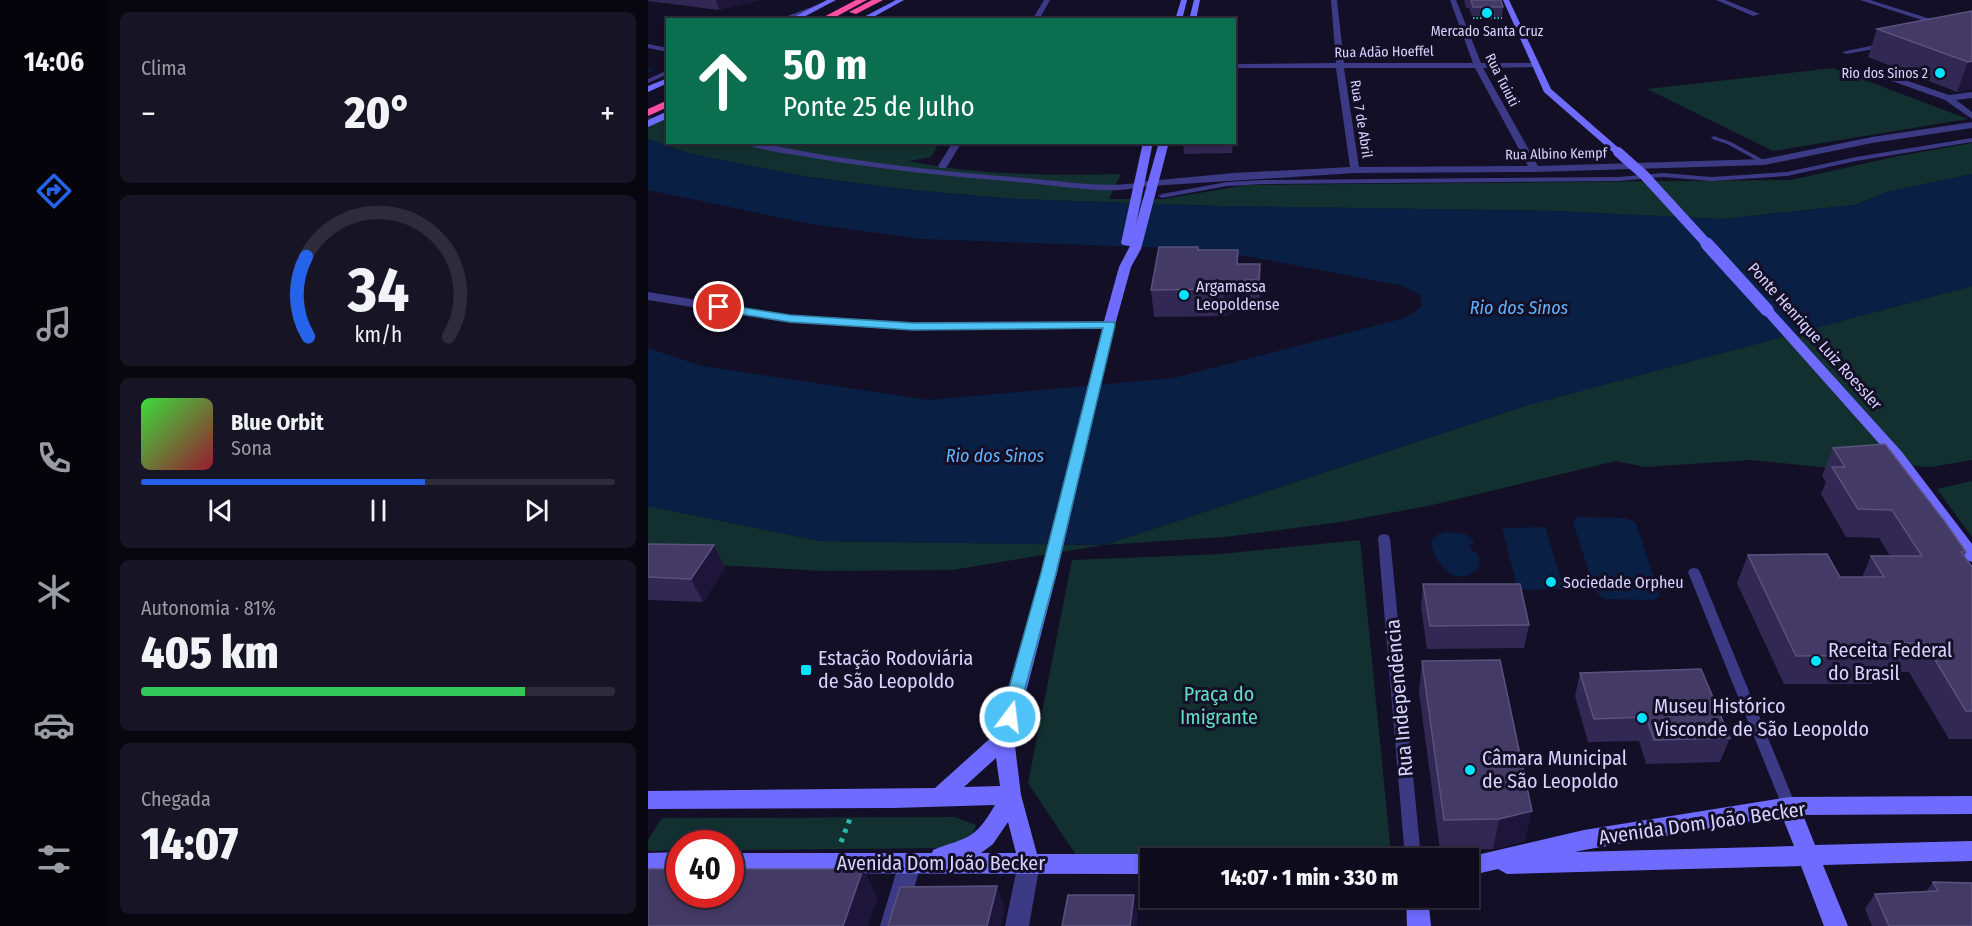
<!DOCTYPE html>
<html lang="pt">
<meta charset="utf-8">
<style>
:root{--surface:#0e0b1c;--page:#171425;--text:#f1f3f6;--muted:#9b9ba3;--line:#2e2b3b;--accent:#2563eb}
body{margin:0;font-family:"Fira Sans Condensed",sans-serif;background:var(--page);color:var(--text);height:100vh;display:flex;flex-direction:column;font-size:22px;white-space:nowrap}
*{box-sizing:border-box;margin:0}
p{font-size:20px;color:var(--muted)}
.icon{flex:none;width:33px;height:33px;fill:none;stroke:currentColor;stroke-width:2;stroke-linecap:round;stroke-linejoin:round}
.map{position:relative;flex:1;overflow:hidden}
.side{display:flex;flex-direction:column;gap:12px;padding:12px;background:#08060f;width:540px}
.side>*{flex:none}
.banner{position:absolute;left:18px;top:18px;width:570px;height:126px;border-radius:0px;box-shadow:0 3px 9px #0003,0 0 0 2px var(--line);background:#0b6e4f;color:#fff;overflow:hidden}
.speed{position:absolute;left:18px;top:830px;display:flex;gap:12px;font-size:30px;font-weight:700;text-align:center}
.speed>*{display:grid;place-content:center;width:78px;height:78px;border-radius:50%;background:var(--surface);box-shadow:0 3px 9px #0003,0 0 0 2px var(--line);line-height:1}
.speed .limit{border:9px solid #d22;background:#fff;color:#111}
.pin{position:absolute;display:grid;place-items:center;width:51px;height:51px;color:#fff;margin:-26px;border:3px solid #fff;border-radius:50%;box-shadow:0 2px 6px #0007}
.me{position:absolute;width:66px;margin:-33px;rotate:15deg;stroke-linejoin:round;filter:drop-shadow(0 0 4px #0008)}
.turn{display:flex;align-items:center;gap:21px;height:126px;padding:0 18px;font-size:27px}
.turn .icon{width:78px;height:78px;stroke-width:2.5}
.turn b{display:block;font-size:42px;line-height:51px}
.big{font-size:45px;font-weight:800;line-height:1.1}
.side .tile{flex:1;display:flex;flex-direction:column;justify-content:center;gap:9px;min-width:0;padding:0 21px;border-radius:9px;background:var(--page)}
.side .dial{align-items:center;gap:0}
.dial svg{height:156px;overflow:visible;fill:none;stroke:var(--line);stroke-width:7;stroke-linecap:round;text-anchor:middle}
.dial text{fill:var(--text);stroke:none}
.song{display:flex;align-items:center;gap:18px}
.cover{width:72px;height:72px;border-radius:9px;background:linear-gradient(135deg,hsl(120 70% 55%),hsl(350 70% 35%))}
.played{height:6px;border-radius:3px;background:linear-gradient(90deg,var(--accent) 60%,var(--line) 60%)}
.keys{display:flex;justify-content:space-around;direction:ltr}
.heat{display:flex;justify-content:space-between;align-items:center;font-size:33px;direction:ltr}
.charge{height:9px;border-radius:4px;background:linear-gradient(90deg,#34c759 81%,var(--line) 0)}
.trip{position:absolute;left:492px;top:848px;width:339px;height:60px;border-radius:0px;background:var(--surface);box-shadow:0 3px 9px #0003,0 0 0 2px var(--line);font-weight:800;line-height:60px;text-align:center}
main{display:flex;flex:1;min-height:0}
.tabs{display:flex;flex-direction:column;width:108px;justify-content:space-around;align-items:center;background:#06040b;color:var(--muted)}
.tabs .icon{width:42px;height:42px}
.tabs .on{color:var(--accent)}
.tabs b{font-size:27px;color:var(--text)}
.map>svg:first-child{display:block}
</style>
<main>
<nav class="tabs">
<b>14:06</b>
<svg class="icon on" aria-label="directions" viewBox="0 0 24 24"><path d="M12 3l9 9-9 9-9-9zM9 14v-3h6M13 9l2 2-2 2"/></svg>
<svg class="icon" aria-label="music" viewBox="0 0 24 24"><path d="M9 18V5l10-2v13"/><circle cx="6" cy="18" r="3"/><circle cx="16" cy="16" r="3"/></svg>
<svg class="icon" aria-label="phone" viewBox="0 0 24 24"><path d="M5 4h4l2 5-3 2q2 4 5 5l2-3 5 2v4C11 20 4 13 5 4z"/></svg>
<svg class="icon" aria-label="climate" viewBox="0 0 24 24"><path d="M12 3v18M4 7l16 10M4 17L20 7"/></svg>
<svg class="icon" aria-label="car" viewBox="0 0 24 24"><path d="M5 17H2v-5l4-1 3-4h7l3 4 3 1v5h-3M9 17h6M6 11h13"/><circle cx="7" cy="17" r="2"/><circle cx="17" cy="17" r="2"/></svg>
<svg class="icon" aria-label="filters" viewBox="0 0 24 24"><path d="M4 7h16M4 17h16"/><circle cx="9" cy="7" r="2"/><circle cx="15" cy="17" r="2"/></svg>
</nav>
<section class="side">
<div class="tile"><p>Clima</p>
<div class="heat"><a>−</a><b class="big">20°</b><a>+</a></div>
</div>
<div class="tile dial"><svg viewBox="0 0 100 80">
<path d="M14 69A42 42 0 1 1 86 69"/>
<path d="M14 69A42 42 0 0 1 13 28" stroke="#2563eb"/>
<text x="50" y="56" font-size="32" font-weight="700">34</text>
<text x="50" y="72" font-size="11">km/h</text>
</svg></div>
<div class="tile">
<div class="song"><i class="cover"></i><div><b>Blue Orbit</b><p>Sona</p></div></div>
<div class="played"></div>
<div class="keys"><svg class="icon" aria-label="previous" viewBox="0 0 24 24"><path d="M18 5L8 12l10 7zM5 5v14"/></svg><svg class="icon" aria-label="pause" viewBox="0 0 24 24"><path d="M8 5v14M16 5v14"/></svg><svg class="icon" aria-label="next" viewBox="0 0 24 24"><path d="M6 5l10 7-10 7zM19 5v14"/></svg></div>
</div>
<div class="tile"><p>Autonomia · 81%</p><b class="big">405 km</b><div class="charge"></div></div>
<div class="tile"><p>Chegada</p><b class="big">14:07</b></div>
</section>
<div class="map">
<svg width="1324" height="926" viewBox="0 0 1324 926">
<rect width="100%" height="100%" fill="#130f26"/>
<path fill="#12302f" d="M1185 68 1320 119 1125 151 999 89Z
M19 116 20 142 287 143 289 148 283 157 261 161C326 175 407 176 473 174L461 199H516L598 185 1143 180 1250 156 1324 143V174L1239 192 1207 205 1073 219 907 211 570 206 367 199 253 189 154 176 43 154 0 139V117L13 119Z
M1324 286V460L1283 467 1224 463 1182 468 1103 460 997 467 968 461 780 506 693 522 577 537 456 545 304 570 173 571 0 561V506L172 541 456 545 880 405Z
M1324 481V537L1289 489Z
M712 540 743 853 430 858 380 783 424 560 573 554Z
M307 817 328 825 325 834 307 848 83 850 82 843H32L31 850 0 851V840L14 818Z"/>
<path fill="#0a1f44" d="M0 139 43 154 154 176 253 189 367 199 570 206 907 211 1073 219 1207 205 1239 192 1324 174V286L880 405 456 545 172 541 0 506V348L54 366 281 400 526 378 757 318 774 306 772 295 755 286 598 256 522 248 274 239 162 224 0 190Z
M929 517 977 518 988 523 1012 596 1006 600 956 599 947 591 925 522Z
M897 527 916 589 870 590 854 528Z
M798 532 817 534 827 542 820 546 830 555 832 565C813 592 786 566 783 542L789 535Z"/>
<g fill="none" stroke-linecap="round" stroke-linejoin="round">
<path stroke="#0a1f44" stroke-width="3" d="M0 71 3 70"/>
<path stroke="#2fb8b0" stroke-width="2" stroke-dasharray="1.5 2" stroke-linecap="butt" d="M825 18H854"/>
<path stroke="#2fb8b0" stroke-width="5" stroke-dasharray="4 6" stroke-linecap="butt" d="M193 842 202 819"/>
<path fill="#3d3a85" fill-rule="evenodd" d="M0 44 20 48V52L0 48Z
M20 70V74L0 83V79Z
M1066 136 1083 142 1119 162 1114 163 1079 144 1064 139 1063 138Z
M1324 138V142L1208 161 1139 176 1064 181 1015 177 971 181 616 184 579 186 514 198 510 196 514 194 579 182 616 180 971 177 1015 173 1064 177 1139 172 1208 157Z
M93 142H108C196 161 286 171 376 178 414 181 452 188 490 183L494 185C473 197 406 185 381 183 307 177 233 170 160 157 138 153 113 151 93 142Z
M736 534 740 535 742 538 773 858H757L730 538 732 535Z
M1046 568 1050 569 1052 572 1148 806 1146 811 1141 812 1136 811 1134 806 1040 572 1042 569Z"/>
<path fill="#3d3a85" fill-rule="evenodd" d="M396 0H402L391 20H384Z
M683 0H689L696 63H825L802 0H808L833 63H889L890 65 886 67 835 68 890 166 1116 159 1224 137 1324 122V128L1224 143 1116 165 887 172 707 173 486 187V183L490 182 586 173 702 167 688 68H586V64L688 63ZM696 68H827L880 166 711 167Z
M1068 0H1077L1112 14 1105 16Z
M1212 0H1222L1302 25 1295 27Z
M174 3 179 4 140 20H129Z
M1241 42H1244V46L1198 54 1194 52Z
M1222 68 1301 95 1324 92V98L1308 100 1324 112V119L1297 100 1219 72 1218 70Z
M305 142H314L298 168H292L290 166Z
M0 292 142 315 265 322 461 321 467 325 461 329 265 330 142 323 0 300Z
M262 853 270 856 273 863 256 926H232L251 863 254 856Z
M381 853 389 856 392 863 381 926H357L370 863 373 856Z"/>
<path fill="#6f6bff" fill-rule="evenodd" d="M179 0H188L150 20H140Z
M248 0H256L220 20H210Z
M533 0H539L534 20H527Z
M546 0H552L548 20H541Z
M855 0H861L903 89 973 150V154H967L896 92Z
M20 78V83L0 92V86Z
M20 111V118L0 127V120Z
M495 142H505L488 224 511 142H521L493 249 483 267 467 325 409 573 366 738 373 795 389 854H502L510 858H502V874L82 873V853H284L285 850C321 836 326 841 347 805L245 808 0 809V791L287 788 347 734 393 573 455 325 471 267 482 246 475 245 473 243ZM348 758 352 786 316 787ZM360 822 368 853H333L345 844Z
M1119 306 1123 307 1254 452 1324 544V562L1318 560 1244 458 1115 313 1113 310Z
M1324 796V814L1155 815 1167 845 1324 841V861L1175 865 1200 926H1176L1153 866 859 874 850 869 824 875 820 874V858H816L936 830 1141 797ZM1134 816 1146 846 927 852 936 850Z
M32 852V872L0 873V853Z
M758 897H780L783 926H759Z"/>
<path fill="#ff4fa3" fill-rule="evenodd" d="M208 0H219L182 20H170Z
M224 0H235L208 14 201 12Z
M20 100V107L0 116V109Z"/>
<path stroke="#6f6bff" stroke-width="10" d="M970 152 996 175 1060 245"/>
<path stroke="#6f6bff" stroke-width="13" d="M1059 244 1119 310"/>
</g>
<path fill="#312854" d="M0 0H112L71 10 0 1Z
M816 0H853L855 7 854 17 824 16 821 8H818Z
M1324 11V89L1309 92 1220 57 1229 29Z
M535 142H585L584 153 536 154Z
M590 250V264H612L613 290 612 307H599L577 316 506 317 503 290Z
M1185 448 1318 552 1316 555 1324 567V739H1301L1261 672H1230L1224 684H1136L1089 583 1100 555 1192 577H1214L1223 556H1242L1231 538 1198 537 1173 494 1178 482 1174 476Z
M0 544 66 545 77 568 55 602 0 600Z
M775 584 881 625 876 648 779 649 773 608Z
M774 661 877 841 845 849 792 850 771 692Z
M932 673 1082 738 1072 762 998 764 991 741 940 742 927 696Z
M1285 882 1324 926H1224L1217 909 1227 894 1278 892Z"/>
<path fill="#1d163a" d="M68 0H112L71 10Z
M1324 61V89L1309 92 1320 62Z
M590 250 591 276 598 280 599 307 577 316 575 289 589 264Z
M612 264 613 290 612 307 611 280Z
M66 545 77 568 55 602 43 579Z
M884 811 877 841 845 849 851 819Z
M215 869 230 898 220 926H195Z
M349 886 357 909 353 926H339Z
M486 895 490 918 489 926H482Z"/>
<path fill="#433a66" stroke="#5a527e" stroke-width="1.5" d="M823 0H853L855 7H825Z
M1324 11V61L1320 62 1229 29Z
M511 247H550V250H590L589 264H612L611 280H598L575 289 503 290Z
M1237 444 1297 522 1318 552H1313L1324 567V711H1318L1277 643H1232L1238 655 1148 656 1100 555 1179 554 1192 577H1236L1223 556H1274L1244 510 1210 509 1184 467H1197L1185 448Z
M0 544 66 545 43 579 0 577Z
M775 584H872L881 625 782 626Z
M852 660 884 811 851 819 796 820 774 661Z
M1053 669 1082 738 1006 740 998 717 946 719 932 673Z
M0 869H32V894H82V869H215L195 926H0Z
M1285 882 1324 883V926H1241L1227 894 1290 891Z
M349 886 339 926H240L252 887Z
M420 895H486L482 926H414Z"/>
<path fill="#4fc3f7" stroke="#337fa1" stroke-width="1.5" d="M71 304 142 315 265 323 466 322 467 325 408 573 368 722 362 724 355 722 353 717 393 573 455 328 265 330 142 322 67 310 65 307Z"/>
<g fill="#00e5ff" stroke="#130f26" stroke-width="2">
<circle cx="839" cy="13" r="6"/>
<circle cx="1292" cy="73" r="6"/>
<circle cx="536" cy="295" r="6"/>
<circle cx="903" cy="582" r="6"/>
<circle cx="1168" cy="661" r="6"/>
<rect x="152" y="664" width="12" height="12" rx="3"/>
<circle cx="994" cy="718" r="6"/>
<circle cx="822" cy="770" r="6"/>
</g>
<g text-anchor="middle" dominant-baseline="central" stroke-width="6" stroke-linejoin="round" paint-order="stroke">
<g font-size="14" fill="#d9d4ff" stroke="#130f26">
<text x="839" y="31">Mercado Santa Cruz</text>
<text x="1280" y="73" text-anchor="end">Rio dos Sinos 2</text>
</g>
<g font-size="14" fill="#d9d4ff" stroke="#130f26">
<text transform="translate(736 52) rotate(-1)">Rua Adão Hoeffel</text>
<text transform="translate(854 80) rotate(63)">Rua Tuiuti</text>
<text transform="translate(713 119) rotate(81)">Rua 7 de Abril</text>
<text transform="translate(908 154) rotate(-1)">Rua Albino Kempf</text>
</g>
<g font-size="16" fill="#d9d4ff" stroke="#130f26" text-anchor="start">
<text x="548" y="286">Argamassa<tspan x="548" dy="18">Leopoldense</tspan></text>
<text x="915" y="582">Sociedade Orpheu</text>
</g>
<g font-size="16" fill="#d9d4ff" stroke="#130f26">
<text transform="translate(1167 336) rotate(48)">Ponte Henrique Luiz Roessler</text>
</g>
<g font-size="18" font-style="italic" fill="#62b6ff" stroke="#130f26">
<text x="871" y="308">Rio dos Sinos</text>
<text x="347" y="456">Rio dos Sinos</text>
</g>
<g font-size="20" fill="#d9d4ff" stroke="#130f26" text-anchor="start">
<text x="1180" y="650">Receita Federal<tspan x="1180" dy="23">do Brasil</tspan></text>
<text x="170" y="658">Estação Rodoviária<tspan x="170" dy="23">de São Leopoldo</tspan></text>
<text x="1006" y="706">Museu Histórico<tspan x="1006" dy="23">Visconde de São Leopoldo</tspan></text>
<text x="834" y="758">Câmara Municipal<tspan x="834" dy="23">de São Leopoldo</tspan></text>
</g>
<g font-size="20" fill="#5fe0c0" stroke="#130f26">
<text x="571" y="694">Praça do<tspan x="571" dy="23">Imigrante</tspan></text>
</g>
<g font-size="20" fill="#d9d4ff" stroke="#130f26">
<text transform="translate(751 698) rotate(-95)">Rua Independência</text>
<text transform="translate(1054 823) rotate(-8)">Avenida Dom João Becker</text>
<text x="293" y="863">Avenida Dom João Becker</text>
</g>
</g>
</svg>
<div class="speed"><div class="limit">40</div></div>
<div class="pin" style="left:71px;top:307px;background:#d93025"><svg class="icon" aria-label="arrive" viewBox="0 0 24 24"><path d="M6 21V4h12l-3 4 3 4H6"/></svg></div>
<svg class="me" style="left:362px;top:717px" viewBox="-20 -20 40 40"><circle r="17" fill="#4fc3f7" stroke="#fff" stroke-width="3"/><path d="M0-11L8 9 0 5-8 9z" fill="#fff"/></svg>
<div class="trip">14:07 · 1 min · 330 m</div>
<div class="banner">
<div class="turn"><svg class="icon" aria-label="ahead" viewBox="0 0 24 24"><path d="M12 20V5M6 11l6-6 6 6"/></svg><div><b>50 m</b>Ponte 25 de Julho</div></div>
</div>
</div>
</main>
